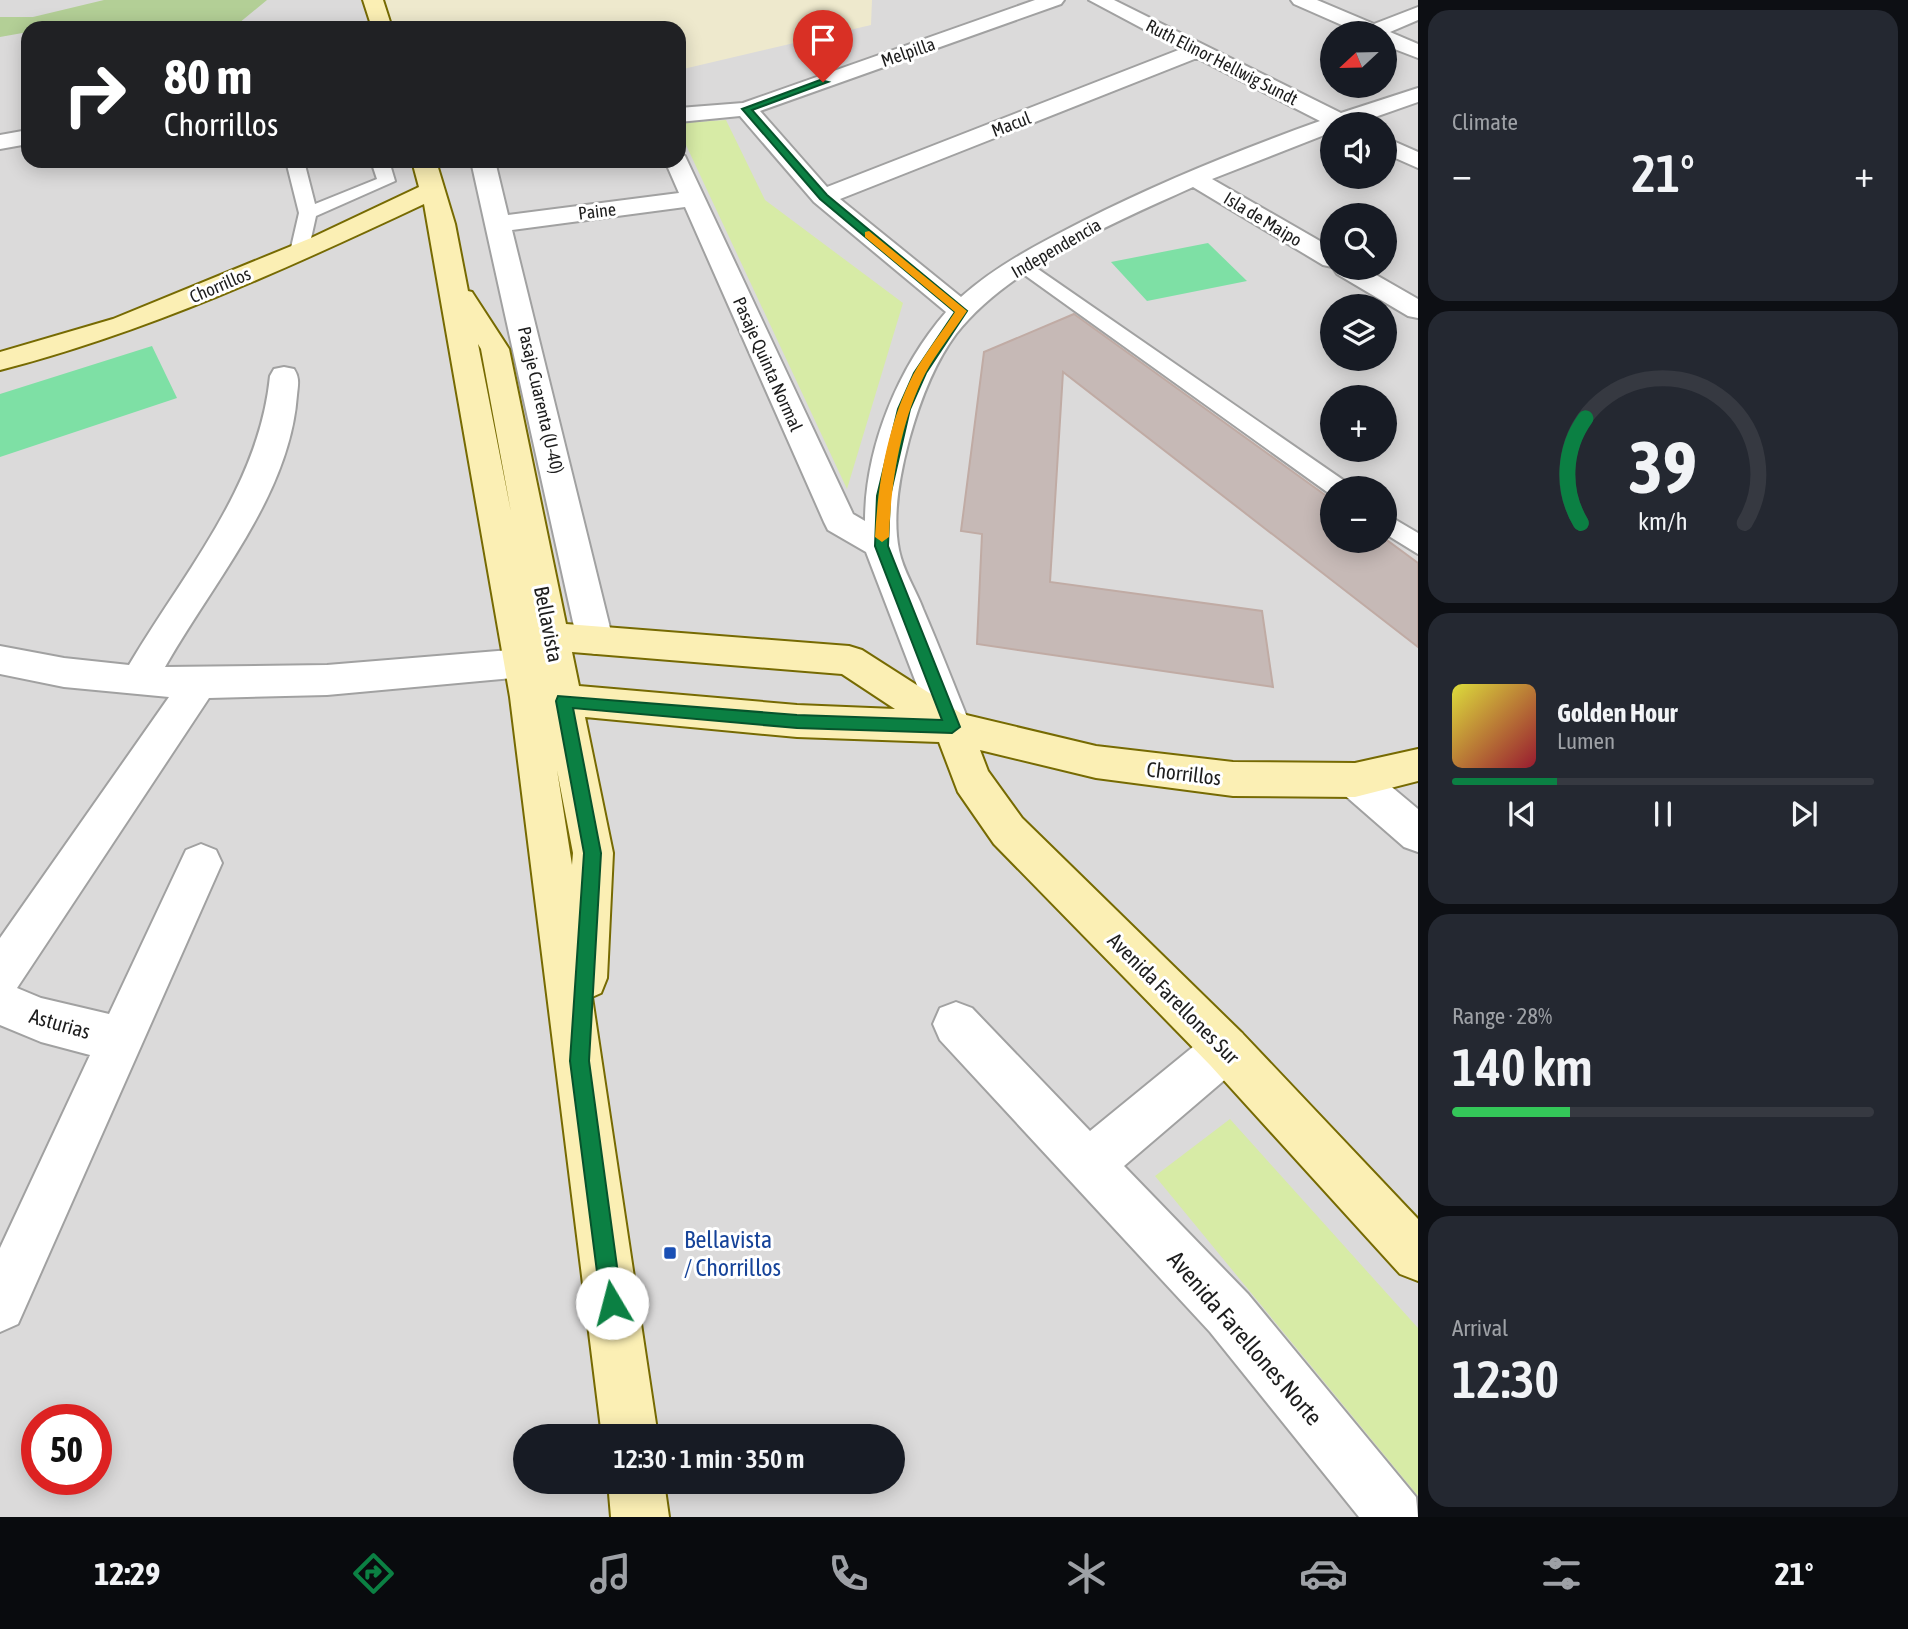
<!DOCTYPE html>
<meta charset="utf-8">
<style>
:root{--surface:#171b24;--page:#242831;--text:#f1f3f6;--muted:#9ea1a6;--line:#363941;--accent:#0b8043}
body{margin:0;font-family:"Asap Condensed",sans-serif;background:var(--page);color:var(--text);height:100vh;display:flex;flex-direction:column;font-size:26px;white-space:nowrap}
*{box-sizing:border-box;margin:0}
p{font-size:23px;color:var(--muted)}
.icon{flex:none;width:38px;height:38px;fill:none;stroke:currentColor;stroke-width:2;stroke-linecap:round;stroke-linejoin:round}
.map{position:relative;flex:1;overflow:hidden}
.side{display:flex;flex-direction:column;gap:10px;padding:10px;background:#0d0f14;width:490px}
.side>*{flex:none}
.guide{position:absolute;left:21px;top:21px;width:665px;height:147px;border-radius:21px;box-shadow:0 4px 18px #0003;background:#202124;color:#fff;overflow:hidden}
.needle{width:46px;rotate:248deg}
.fabs{position:absolute;left:1320px;top:21px;display:grid;gap:14px}
.fabs a{display:grid;place-items:center;width:77px;height:77px;border-radius:50%;background:var(--surface);box-shadow:0 4px 18px #0003;font-size:35px}
.speed{position:absolute;left:21px;top:1404px;display:flex;gap:14px;font-size:35px;font-weight:700;text-align:center}
.speed>*{display:grid;place-content:center;width:91px;height:91px;border-radius:50%;background:var(--surface);box-shadow:0 4px 18px #0003;line-height:1}
.speed .limit{border:10px solid #d22;background:#fff;color:#111}
.pin{position:absolute;display:grid;place-items:center;width:60px;height:60px;color:#fff;margin:-72px -30px;border-radius:50% 50% 50% 0;rotate:-45deg;box-shadow:0 0 7px #0007}
.pin .icon{rotate:45deg}
.me{position:absolute;width:77px;margin:-38px;rotate:352deg;stroke-linejoin:round;filter:drop-shadow(0 0 5px #0008)}
.turn{display:flex;align-items:center;gap:24px;height:147px;padding:0 28px;font-size:32px}
.turn .icon{width:91px;height:91px;stroke-width:2.5}
.turn b{display:block;font-size:49px;line-height:60px}
.big{font-size:52px;font-weight:600;line-height:1.1}
.side .widget{flex:1;display:flex;flex-direction:column;justify-content:center;gap:10px;min-width:0;padding:0 24px;border-radius:21px;background:var(--page)}
.side .dial{align-items:center;gap:0}
.dial svg{height:182px;overflow:visible;fill:none;stroke:var(--line);stroke-width:7;stroke-linecap:round;text-anchor:middle}
.dial text{fill:var(--text);stroke:none}
.song{display:flex;align-items:center;gap:21px}
.cover{width:84px;height:84px;border-radius:10px;background:linear-gradient(135deg,hsl(60 70% 55%),hsl(350 70% 35%))}
.played{height:7px;border-radius:4px;background:linear-gradient(90deg,var(--accent) 25%,var(--line) 25%)}
.keys{display:flex;justify-content:space-around;direction:ltr}
.heat{display:flex;justify-content:space-between;align-items:center;font-size:38px;direction:ltr}
.charge{height:10px;border-radius:5px;background:linear-gradient(90deg,#34c759 28%,var(--line) 0)}
.trip{position:absolute;left:513px;top:1424px;width:392px;height:70px;border-radius:35px;background:var(--surface);box-shadow:0 4px 18px #0003;font-weight:600;line-height:70px;text-align:center}
.menu{display:flex;height:112px;justify-content:space-around;align-items:center;background:#090b0e;color:var(--muted)}
.menu .icon{width:49px;height:49px}
.menu .active{color:var(--accent)}
.menu b{font-size:32px;color:var(--text)}
main{display:flex;flex:1;min-height:0}
.map>svg:first-child{display:block}
</style>
<main>
<div class="map">
<svg width="1418" height="1517" viewBox="0 0 1418 1517">
<rect width="100%" height="100%" fill="#efe8e2"/>
<path fill="#dbdada" fill-rule="evenodd" d="M0 0H1418V1517H0ZM28 28H679V161H28ZM1332 33H1384V86H1332ZM1332 124H1384V177H1332ZM1332 215H1384V268H1332ZM1332 306H1384V359H1332ZM1332 397H1384V450H1332ZM1332 488H1384V541H1332ZM37 1419H96V1479H37ZM525 1437H892V1482H525Z"/>
<path fill="#eee9cd" d="M379 0H872L871 25 679 70V28H389Z"/>
<path fill="#d7eba6" d="M726 120 765 200 903 303 847 489 679 130V123Z
M1230 1119 1418 1328V1496L1155 1176Z"/>
<path fill="#b3cf96" d="M104 0H267L233 28H28V32L0 37V17H33Z"/>
<path fill="#7ee0a5" d="M1208 243 1247 281 1147 301 1111 262Z
M152 346 177 398 0 457V394Z"/>
<path fill="#c6b9b6" stroke="#c0aba4" stroke-width="2" d="M1074 314 1332 500V541H1384V538L1418 563V647L1063 372 1050 582 1262 611 1273 687 977 644 982 534 961 531 984 352Z"/>
<g fill="none" stroke-linecap="round" stroke-linejoin="round">
<defs>
<path id="lane" d="M286 161H304L315 204 377 179 371 161H389L395 181 316 216 308 252 299 258 290 252 299 213Z
M1022 258 1346 482 1349 488H1332L1330 494 1015 268 1013 264 1015 260Z
M1384 513 1418 533V554L1384 533Z"/>
<path id="street" d="M1035 0H1064L1061 4 760 111 827 187 1181 49 1089 0H1114L1341 113 1418 88V102L1355 124H1332V132L1212 179 1332 248V267L1323 265 1193 187C1116 222 1009 266 956 334 933 365 919 404 909 440 900 474 892 515 899 550 903 571 916 590 923 609 940 648 955 688 971 727L965 738 952 743 939 738 933 727 866 552 828 530 824 522 685 207 512 230 613 640 608 650 595 654 582 650 577 640 471 161H495L508 215 679 193 665 161H679V154L685 156 853 514 865 521C865 448 898 367 946 312L814 202 740 116 679 122V108L743 103ZM1197 58 1320 121C1239 150 1160 182 1083 221 1040 243 997 265 961 297L840 199Z
M1291 0H1317L1374 24 1418 7V20L1390 32 1418 44V58L1384 45V33H1360L1294 4Z
M28 130V144L0 149V135Z
M1384 137 1418 152V168L1384 153Z
M1333 268H1364L1418 299V318L1408 316 1337 274Z
M284 367 294 369C300 378 298 385 297 395 290 495 213 582 165 667L327 665 523 649 536 653 541 663 536 673 523 677 327 695 209 698 17 988 41 998 109 1014 186 850 201 844 216 850 222 863 18 1324 0 1332V1248L90 1055 41 1042 0 1025V938L169 697 64 687 0 674V646L64 658 129 665C184 572 259 487 270 376L274 369Z
M1355 763 1369 768 1418 809V852L1404 847 1341 792 1335 780 1341 768Z
M956 1002 972 1008 1090 1131 1210 1033 1226 1026 1242 1033 1249 1049 1242 1065 1124 1166 1248 1294 1416 1497 1418 1517H1359L1210 1332 940 1040 933 1024 940 1008Z"/>
<path id="secondary" d="M363 0H383L392 28H372Z
M412 161H436L455 224 468 291 472 292 509 349 566 624 849 646 862 650 962 714 1096 746 1233 762 1355 763 1418 749V781L1355 797 1233 796 1096 778 980 750 988 771 1022 818 1242 1033 1418 1219V1281L1400 1274 1210 1065 994 844 958 792 939 742 797 737 585 717 613 853 607 978 601 993 592 997 658 1437H602L510 697 424 204C286 269 147 332 0 370V352L113 319 311 238 419 187ZM478 344 481 349 511 512ZM572 652 842 674 895 709 797 705 579 686ZM557 770 573 853 572 865Z
M608 1482H664L669 1517H611Z"/>
</defs>
<use href="#lane" stroke="#a1a1a1" stroke-width="4"/>
<use href="#street" stroke="#a1a1a1" stroke-width="4"/>
<use href="#secondary" stroke="#766a02" stroke-width="4"/>
<use href="#lane" fill="#fff" fill-rule="evenodd"/>
<use href="#street" fill="#fff" fill-rule="evenodd"/>
<use href="#secondary" fill="#fbefb4" fill-rule="evenodd"/>
</g>
<path fill="#0b8043" stroke="#07532c" stroke-width="2" d="M820 80 828 82 752 110 827 195 967 311 926 373 910 409 890 496 888 546 960 727 952 733 797 728 573 708 601 853 589 1061 622 1303 619 1310 612 1313 604 1310 601 1303 570 1061 584 853 556 701 558 696 797 715 942 720 875 546 877 496 898 409 914 373 955 312 820 199 742 109Z"/>
<path fill="#f59e0b" d="M869 231 967 311C953 332 937 352 925 374 900 423 891 483 889 537L882 542 875 537C878 482 888 424 913 375 925 353 942 332 955 312L865 237V232Z"/>
<rect fill="#1a4fb4" stroke="#fff" stroke-width="2.5" x="663" y="1246" width="14" height="14" rx="3.5"/>
<g text-anchor="middle" dominant-baseline="central" stroke-width="6" stroke-linejoin="round" paint-order="stroke">
<g font-size="18" fill="#1d1d1d" stroke="#fff">
<text transform="translate(908 52) rotate(-19)">Melpilla</text>
<text transform="translate(1222 62) rotate(27)">Ruth Elinor Hellwig Sundt</text>
<text transform="translate(1011 124) rotate(-21)">Macul</text>
<text transform="translate(597 211) rotate(-7)">Paine</text>
<text transform="translate(1263 219) rotate(31)">Isla de Maipo</text>
<text transform="translate(1056 248) rotate(-30)">Independencia</text>
<text transform="translate(220 285) rotate(-23)">Chorrillos</text>
<text transform="translate(768 364) rotate(66)">Pasaje Quinta Normal</text>
<text transform="translate(541 400) rotate(77)">Pasaje Cuarenta (U-40)</text>
</g>
<g font-size="21" fill="#1d1d1d" stroke="#fff">
<text transform="translate(549 624) rotate(79)">Bellavista</text>
<text transform="translate(1184 773) rotate(7)">Chorrillos</text>
<text transform="translate(1174 998) rotate(45)">Avenida Farellones Sur</text>
<text transform="translate(60 1023) rotate(16)">Asturias</text>
</g>
<g font-size="24" fill="#164399" stroke="#fff" text-anchor="start">
<text x="684" y="1239">Bellavista<tspan x="684" dy="28">/ Chorrillos</tspan></text>
</g>
<g font-size="24" fill="#1d1d1d" stroke="#fff">
<text transform="translate(1245 1338) rotate(49)">Avenida Farellones Norte</text>
</g>
</g>
</svg>
<div class="fabs">
<a><svg class="needle" viewBox="-14 -14 28 28"><path d="M0-13l5 13h-10z" fill="#e53935"/><path d="M0 13l5-13h-10z" fill="#9ea1a6"/></svg></a>
<a><svg class="icon" aria-label="sound" viewBox="0 0 24 24"><path d="M4 9h4l5-4v14l-5-4H4zM17 9q2 3 0 6"/></svg></a>
<a><svg class="icon" aria-label="search" viewBox="0 0 24 24"><circle cx="10" cy="10" r="6"/><path d="M15 15l6 6"/></svg></a>
<a><svg class="icon" aria-label="layers" viewBox="0 0 24 24"><path d="M12 4l9 5-9 5-9-5zM3 14l9 5 9-5"/></svg></a>
<a>+</a>
<a>−</a>
</div>
<div class="speed"><div class="limit">50</div></div>
<div class="pin" style="left:823px;top:82px;background:#d93025"><svg class="icon" aria-label="arrive" viewBox="0 0 24 24"><path d="M6 21V4h12l-3 4 3 4H6"/></svg></div>
<svg class="me" style="left:612px;top:1303px" viewBox="-20 -20 40 40"><circle r="19" fill="#fff"/><path d="M0-13L10 11 0 6-10 11z" fill="#0b8043"/></svg>
<div class="trip">12:30 · 1 min · 350 m</div>
<div class="guide">
<div class="turn"><svg class="icon" aria-label="right" viewBox="0 0 24 24"><path d="M7 20v-9h11M14 6l5 5-5 5"/></svg><div><b>80 m</b>Chorrillos</div></div>
</div>
</div>
<section class="side">
<div class="widget"><p>Climate</p>
<div class="heat"><a>−</a><b class="big">21°</b><a>+</a></div>
</div>
<div class="widget dial"><svg viewBox="0 0 100 80">
<path d="M14 69A42 42 0 1 1 86 69"/>
<path d="M14 69A42 42 0 0 1 16 23" stroke="#0b8043"/>
<text x="50" y="56" font-size="32" font-weight="700">39</text>
<text x="50" y="72" font-size="11">km/h</text>
</svg></div>
<div class="widget">
<div class="song"><i class="cover"></i><div><b>Golden Hour</b><p>Lumen</p></div></div>
<div class="played"></div>
<div class="keys"><svg class="icon" aria-label="previous" viewBox="0 0 24 24"><path d="M18 5L8 12l10 7zM5 5v14"/></svg><svg class="icon" aria-label="pause" viewBox="0 0 24 24"><path d="M8 5v14M16 5v14"/></svg><svg class="icon" aria-label="next" viewBox="0 0 24 24"><path d="M6 5l10 7-10 7zM19 5v14"/></svg></div>
</div>
<div class="widget"><p>Range · 28%</p><b class="big">140 km</b><div class="charge"></div></div>
<div class="widget"><p>Arrival</p><b class="big">12:30</b></div>
</section>
</main>
<nav class="menu">
<b>12:29</b>
<svg class="icon active" aria-label="directions" viewBox="0 0 24 24"><path d="M12 3l9 9-9 9-9-9zM9 14v-3h6M13 9l2 2-2 2"/></svg>
<svg class="icon" aria-label="music" viewBox="0 0 24 24"><path d="M9 18V5l10-2v13"/><circle cx="6" cy="18" r="3"/><circle cx="16" cy="16" r="3"/></svg>
<svg class="icon" aria-label="phone" viewBox="0 0 24 24"><path d="M5 4h4l2 5-3 2q2 4 5 5l2-3 5 2v4C11 20 4 13 5 4z"/></svg>
<svg class="icon" aria-label="climate" viewBox="0 0 24 24"><path d="M12 3v18M4 7l16 10M4 17L20 7"/></svg>
<svg class="icon" aria-label="car" viewBox="0 0 24 24"><path d="M5 17H2v-5l4-1 3-4h7l3 4 3 1v5h-3M9 17h6M6 11h13"/><circle cx="7" cy="17" r="2"/><circle cx="17" cy="17" r="2"/></svg>
<svg class="icon" aria-label="filters" viewBox="0 0 24 24"><path d="M4 7h16M4 17h16"/><circle cx="9" cy="7" r="2"/><circle cx="15" cy="17" r="2"/></svg>
<b>21°</b>
</nav>
